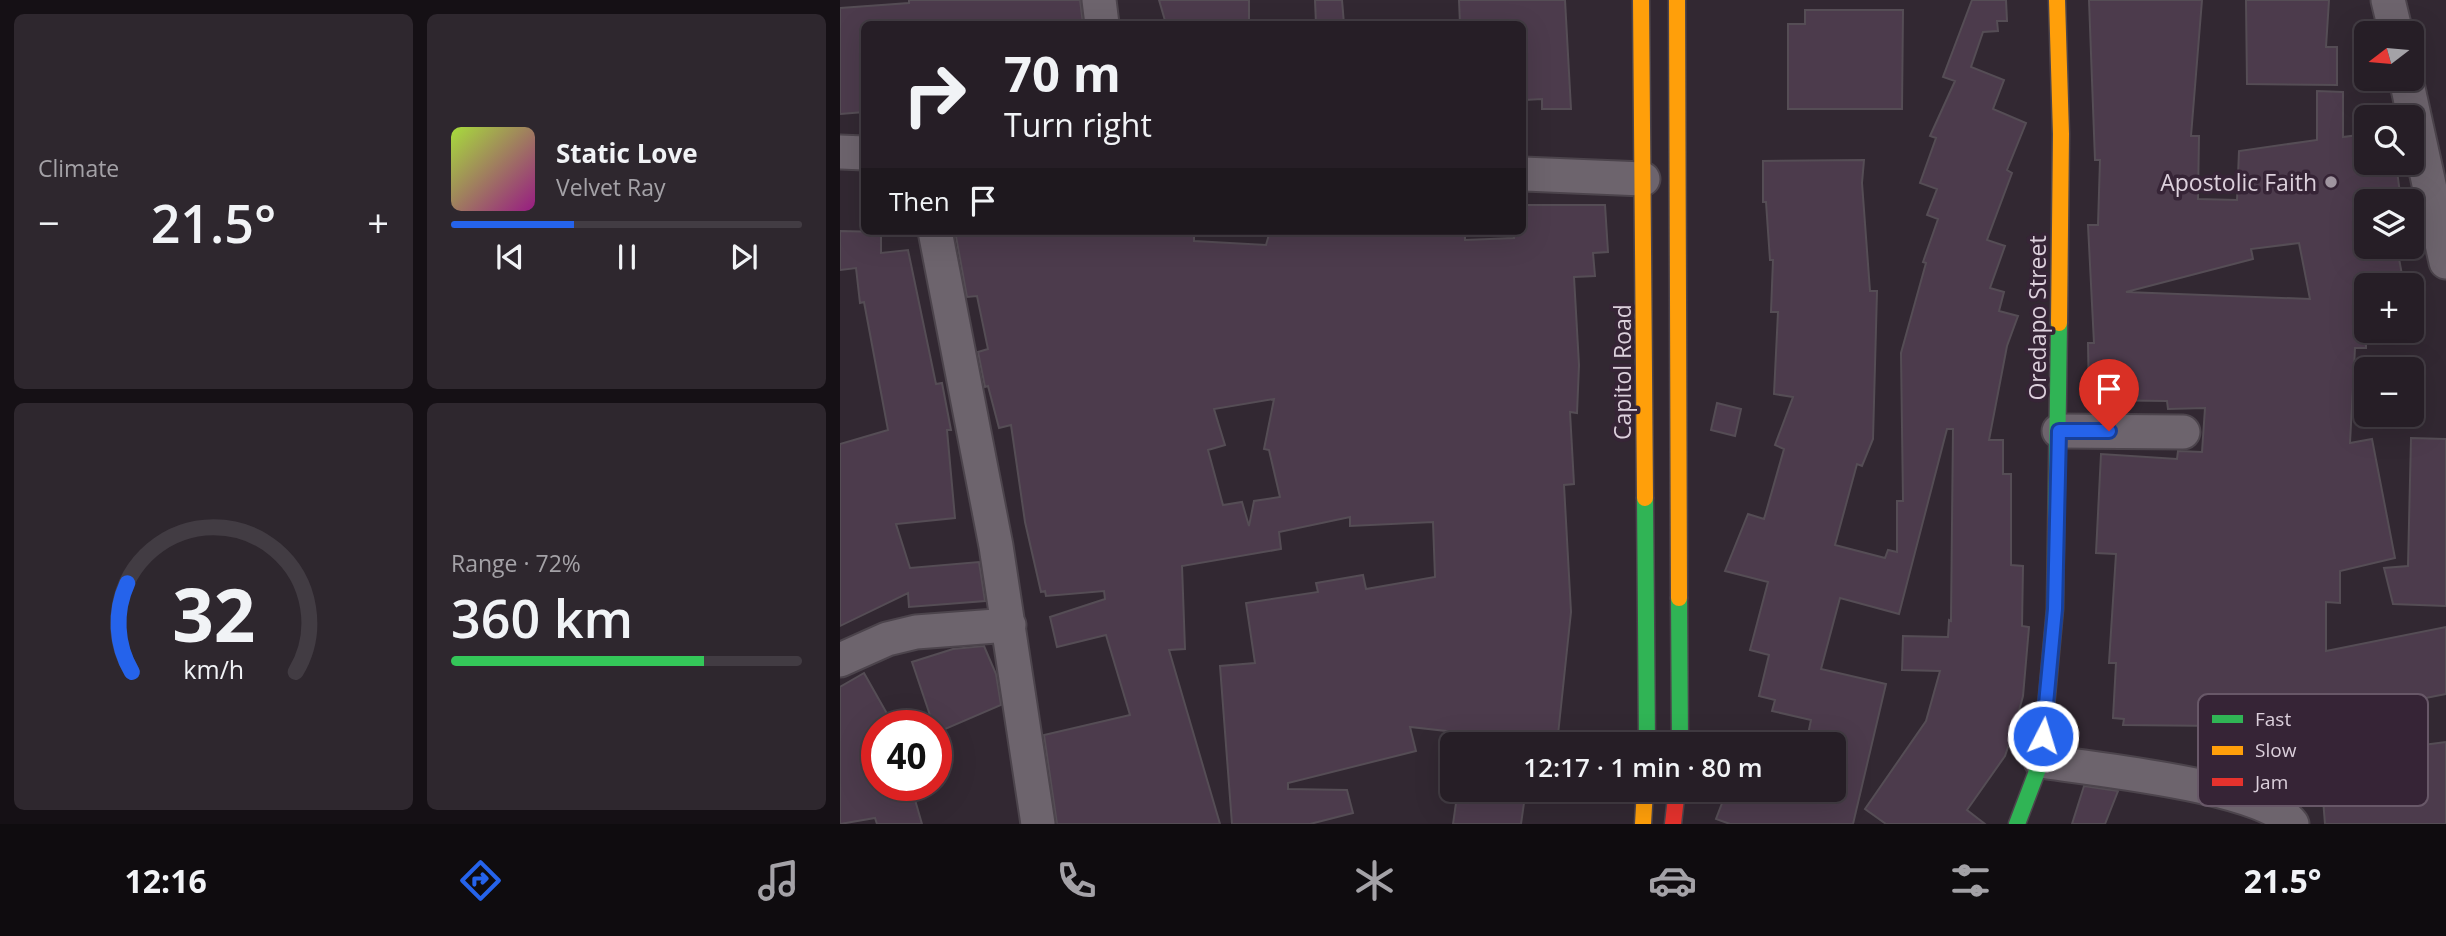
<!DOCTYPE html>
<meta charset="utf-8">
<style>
:root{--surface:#261e26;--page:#2e272e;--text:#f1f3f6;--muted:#a4a2a7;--line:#423c43;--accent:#2563eb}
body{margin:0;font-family:"Open Sans",sans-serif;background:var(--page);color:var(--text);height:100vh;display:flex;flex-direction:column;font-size:26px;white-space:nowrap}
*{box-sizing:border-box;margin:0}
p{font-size:23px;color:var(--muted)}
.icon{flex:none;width:38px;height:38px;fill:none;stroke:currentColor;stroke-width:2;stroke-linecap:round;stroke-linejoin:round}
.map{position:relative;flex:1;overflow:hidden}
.side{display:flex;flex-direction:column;gap:14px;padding:14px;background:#151015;width:840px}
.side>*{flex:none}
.hud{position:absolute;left:21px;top:21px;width:665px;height:214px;border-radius:10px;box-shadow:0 7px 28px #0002,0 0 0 2px var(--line);background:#261e26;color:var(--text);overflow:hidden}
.needle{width:46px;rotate:254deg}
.fabs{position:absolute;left:1514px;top:21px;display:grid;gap:14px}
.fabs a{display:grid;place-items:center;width:70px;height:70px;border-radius:10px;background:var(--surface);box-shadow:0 7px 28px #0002,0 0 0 2px var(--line);font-size:35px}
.speed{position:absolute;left:21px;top:710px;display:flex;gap:14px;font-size:35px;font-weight:700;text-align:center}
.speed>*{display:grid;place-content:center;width:91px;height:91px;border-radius:50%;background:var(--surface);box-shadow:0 7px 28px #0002,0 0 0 2px var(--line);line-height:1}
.speed .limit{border:10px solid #d22;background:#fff;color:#111}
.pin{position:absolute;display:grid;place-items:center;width:60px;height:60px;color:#fff;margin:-72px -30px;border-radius:50% 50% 50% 0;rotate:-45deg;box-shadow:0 0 7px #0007}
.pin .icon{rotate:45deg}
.me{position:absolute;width:77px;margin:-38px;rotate:5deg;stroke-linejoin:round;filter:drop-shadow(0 0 5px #0008)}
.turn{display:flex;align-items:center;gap:24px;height:147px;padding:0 28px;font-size:32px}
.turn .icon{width:91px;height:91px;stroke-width:2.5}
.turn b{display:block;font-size:49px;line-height:60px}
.then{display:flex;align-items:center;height:66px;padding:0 28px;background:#0003;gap:14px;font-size:26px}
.big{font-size:52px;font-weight:600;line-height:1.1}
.side .tile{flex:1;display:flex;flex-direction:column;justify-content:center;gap:10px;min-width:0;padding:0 24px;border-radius:10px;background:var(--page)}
.side .dial{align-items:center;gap:0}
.dial svg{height:182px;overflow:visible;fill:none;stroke:var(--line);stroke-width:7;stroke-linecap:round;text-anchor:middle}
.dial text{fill:var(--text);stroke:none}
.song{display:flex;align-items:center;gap:21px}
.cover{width:84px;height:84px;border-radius:10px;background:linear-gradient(135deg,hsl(80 70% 55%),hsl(310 70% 35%))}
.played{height:7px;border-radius:4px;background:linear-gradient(90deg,var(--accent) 35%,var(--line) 35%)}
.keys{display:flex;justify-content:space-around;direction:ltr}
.heat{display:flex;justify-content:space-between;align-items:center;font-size:38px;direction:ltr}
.charge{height:10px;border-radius:5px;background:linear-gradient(90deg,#34c759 72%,var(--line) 0)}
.side .tiles{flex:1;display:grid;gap:14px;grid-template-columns:repeat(2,1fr)}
.trip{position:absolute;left:600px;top:732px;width:406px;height:70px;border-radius:10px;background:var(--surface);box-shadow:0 7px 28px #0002,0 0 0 2px var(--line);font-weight:600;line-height:70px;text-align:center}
.dock{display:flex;height:112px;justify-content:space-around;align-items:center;background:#0f0c0f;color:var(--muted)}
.dock .icon{width:49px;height:49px}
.dock .current{color:var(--accent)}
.dock b{font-size:32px;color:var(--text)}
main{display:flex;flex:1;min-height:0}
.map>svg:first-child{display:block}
</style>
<main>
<section class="side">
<div class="tiles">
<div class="tile"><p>Climate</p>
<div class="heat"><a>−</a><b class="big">21.5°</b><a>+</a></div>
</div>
<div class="tile">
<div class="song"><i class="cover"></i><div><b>Static Love</b><p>Velvet Ray</p></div></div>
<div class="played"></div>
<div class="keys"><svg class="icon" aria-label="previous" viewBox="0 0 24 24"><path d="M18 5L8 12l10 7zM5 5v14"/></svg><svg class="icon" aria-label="pause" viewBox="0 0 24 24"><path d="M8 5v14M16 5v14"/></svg><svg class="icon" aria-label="next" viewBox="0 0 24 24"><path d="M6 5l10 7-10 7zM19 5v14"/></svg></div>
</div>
<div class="tile dial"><svg viewBox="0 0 100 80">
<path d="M14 69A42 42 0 1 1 86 69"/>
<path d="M14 69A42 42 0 0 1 12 30" stroke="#2563eb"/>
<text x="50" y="56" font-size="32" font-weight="700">32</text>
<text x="50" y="72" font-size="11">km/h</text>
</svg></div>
<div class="tile"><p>Range · 72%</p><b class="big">360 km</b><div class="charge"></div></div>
</div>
</section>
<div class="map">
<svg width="1606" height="824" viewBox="0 0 1606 824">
<rect width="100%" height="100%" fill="#322832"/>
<path fill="#4c3b4c" stroke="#554d55" stroke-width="2" fill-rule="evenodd" d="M69 0H240L243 24H24V112L0 114V8L69 3Z
M319 0H409V24H326Z
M475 0H502L504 24H476Z
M619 0H725L731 109H702V99L682 100V24H620Z
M1132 0H1166L1167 21H1157L1158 31 1143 32 1131 67 1164 80 1153 109 1186 123 1167 170 1172 173 1147 240 1165 246 1150 288 1164 292 1159 311 1178 316 1167 346 1149 440H1163V474H1171V565L1183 566 1182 626 1189 627 1183 696 1174 729 1165 756 1127 810 1145 824H1046L1025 809 1086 721 1100 671 1062 670 1063 636 1108 637 1109 620 1111 621 1113 429H1107L1059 614 1000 598 981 669 1046 684 1013 824H890L876 819 884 798 893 801 895 789H994V744H966L971 720 932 711 935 700 919 696 929 655 910 650 928 582 885 571 908 514 924 519 944 449 935 445 953 397 934 394 938 312H931L933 260H930L926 202H923V161L1024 160 1022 183 1030 291H1037L1033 439 1022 466 1017 464 995 545 1045 558 1048 550 1057 552V501H1063L1061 353 1086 263 1083 262 1098 219 1087 215 1097 189 1080 183 1096 138 1090 136 1115 81 1103 77Z
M1249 0H1362L1351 136H1359L1358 199 1397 200 1399 151 1477 140V91L1503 92V137L1526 134V163H1556L1561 201H1526V254L1557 248 1563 280 1526 285V348H1515L1510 443 1532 439 1555 558 1500 571V603L1486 602V651L1606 627V694L1465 722 1417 721V732L1379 740 1380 726 1283 725 1284 719 1273 718 1276 663H1269L1276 554 1256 553 1261 454 1337 459 1338 451 1362 452 1365 408 1328 409 1327 401 1249 400 1248 343H1254L1248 225H1258L1260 160H1255ZM1459 243 1470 299 1286 292 1413 259 1411 249Z
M1406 0H1489L1486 47H1497V85L1407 84Z
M965 10H1063L1062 109H948V24H965Z
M682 205H765L768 252 753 253 755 276 734 277 739 365 737 413 730 412 734 484 724 485 731 612 717 744H623L624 733 570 727 576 751 448 783V789L507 790 513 813 470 824H392L380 666 415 663 406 603 478 592 476 583 523 575 526 589 595 577 593 522 510 526V517L439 532 441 549 342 566 345 649 329 650 380 824H217L204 735 290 715 266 635 217 647 210 617 265 599 264 591 206 596 205 591 201 592 185 522 171 425 159 428 148 386 145 387 138 352 148 349 137 296 127 297 115 231H354V241L426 245 430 231H625V240L674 238 673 231H682ZM434 399 424 449 429 450 440 497 414 501 409 526 402 502 383 505 368 450 385 445 374 409Z
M0 231 41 232V253L68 250 96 384 102 383 111 430H107L115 518 56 524 70 568 139 562 145 601 69 607 68 593 0 626V444L48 430 24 302 20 303 16 268 0 270Z
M877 403 901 409 895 436 871 430Z
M1571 438 1606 439V606L1553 604 1544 568 1568 566Z
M144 646 156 674 161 705 96 733 72 662 113 649Z
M24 673 54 726H37V786H71L82 824H37L35 818 0 824V687Z
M1606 742V824H1485L1482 786 1540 783 1536 751Z
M1244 786 1278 791 1265 824H1232Z
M618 789H686L681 824H613Z"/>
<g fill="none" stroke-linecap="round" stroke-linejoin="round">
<defs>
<path id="street" d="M259 0 262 24
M1548 0 1556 33
M1566 79 1606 262
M0 152 24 153
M682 174 803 179
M95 231 156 546 198 824
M1219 431 1343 432
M0 660 47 639 76 632 169 625
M1201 761C1252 769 1425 786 1452 824"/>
<path id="fast" d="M805 498 807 744
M839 598 840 744
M1177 824 1201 761 1215 609 1219 323"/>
<path id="slow" d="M801 0 805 498
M837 0 839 598
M1217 0 1221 134 1219 323
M803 824 805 789"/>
<path id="jam" d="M833 824 837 789"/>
</defs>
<use href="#street" stroke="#4c444c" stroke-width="37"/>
<use href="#fast" stroke="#4c444c" stroke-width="19"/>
<use href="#slow" stroke="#4c444c" stroke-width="19"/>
<use href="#jam" stroke="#4c444c" stroke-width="19"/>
<use href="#street" stroke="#6d646d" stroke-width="33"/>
<use href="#fast" stroke="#30b455" stroke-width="16"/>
<use href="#slow" stroke="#ff9f0a" stroke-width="16"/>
<use href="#jam" stroke="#e5322d" stroke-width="16"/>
</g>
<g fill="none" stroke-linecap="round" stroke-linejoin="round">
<defs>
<path id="route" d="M1203 736 1215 609 1219 431H1269"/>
</defs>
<use href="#route" stroke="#184099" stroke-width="18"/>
<use href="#route" stroke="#2563eb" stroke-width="12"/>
</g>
<circle fill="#a095a0" stroke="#362436" stroke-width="2.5" cx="1491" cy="182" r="7"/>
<g text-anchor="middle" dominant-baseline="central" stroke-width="7" stroke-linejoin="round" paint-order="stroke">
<g font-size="23" fill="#dcd0dc" stroke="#362436" text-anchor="end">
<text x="1477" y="182">Apostolic Faith</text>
</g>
<g font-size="23" fill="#dcd0dc" stroke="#362436">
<text transform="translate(1197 318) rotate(-90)">Oredapo Street</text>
<text transform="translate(782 372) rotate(-90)">Capitol Road</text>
</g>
</g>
<rect x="1358" y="694" width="230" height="112" rx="10" fill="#362436" stroke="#685868" stroke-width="2"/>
<rect x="1372" y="715" width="31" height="8" fill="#30b455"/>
<rect x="1372" y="746" width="31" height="9" fill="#ff9f0a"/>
<rect x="1372" y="778" width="31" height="8" fill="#e5322d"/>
<g font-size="19" fill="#dcd0dc">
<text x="1415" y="726">Fast</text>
<text x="1415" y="757">Slow</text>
<text x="1415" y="789">Jam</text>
</g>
</svg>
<div class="fabs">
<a><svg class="needle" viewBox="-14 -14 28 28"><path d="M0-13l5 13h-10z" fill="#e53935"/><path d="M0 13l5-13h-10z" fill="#a4a2a7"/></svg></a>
<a><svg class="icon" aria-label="search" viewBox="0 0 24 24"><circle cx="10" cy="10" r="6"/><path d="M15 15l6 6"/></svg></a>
<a><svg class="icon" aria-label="layers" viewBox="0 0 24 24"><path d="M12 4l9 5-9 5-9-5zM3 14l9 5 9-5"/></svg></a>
<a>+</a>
<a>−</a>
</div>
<div class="speed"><div class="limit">40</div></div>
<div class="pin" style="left:1269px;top:431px;background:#d93025"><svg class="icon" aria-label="arrive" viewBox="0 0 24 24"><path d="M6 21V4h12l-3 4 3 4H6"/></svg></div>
<svg class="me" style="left:1203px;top:736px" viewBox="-20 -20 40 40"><circle r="17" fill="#2563eb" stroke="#fff" stroke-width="3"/><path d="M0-11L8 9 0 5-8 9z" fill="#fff"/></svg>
<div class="trip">12:17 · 1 min · 80 m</div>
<div class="hud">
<div class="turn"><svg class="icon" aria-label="right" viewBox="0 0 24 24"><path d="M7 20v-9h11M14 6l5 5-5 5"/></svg><div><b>70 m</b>Turn right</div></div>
<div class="then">Then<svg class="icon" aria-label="arrive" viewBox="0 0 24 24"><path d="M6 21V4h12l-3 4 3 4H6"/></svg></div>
</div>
</div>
</main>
<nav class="dock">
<b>12:16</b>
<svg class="icon current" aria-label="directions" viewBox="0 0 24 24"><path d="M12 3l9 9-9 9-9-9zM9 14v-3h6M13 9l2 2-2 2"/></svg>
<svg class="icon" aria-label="music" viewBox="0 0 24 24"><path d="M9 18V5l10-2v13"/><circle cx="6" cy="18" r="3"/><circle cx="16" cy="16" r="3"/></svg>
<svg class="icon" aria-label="phone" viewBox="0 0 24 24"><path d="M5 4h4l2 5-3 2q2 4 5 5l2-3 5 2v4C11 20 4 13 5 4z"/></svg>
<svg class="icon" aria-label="climate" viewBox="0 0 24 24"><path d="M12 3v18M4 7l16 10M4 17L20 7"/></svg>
<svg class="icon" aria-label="car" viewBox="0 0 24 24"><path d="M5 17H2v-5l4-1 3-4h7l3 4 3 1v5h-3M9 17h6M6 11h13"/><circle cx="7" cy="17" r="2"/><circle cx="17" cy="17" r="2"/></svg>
<svg class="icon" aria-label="filters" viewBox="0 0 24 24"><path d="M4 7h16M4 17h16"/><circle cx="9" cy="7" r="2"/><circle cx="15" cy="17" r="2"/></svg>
<b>21.5°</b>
</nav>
